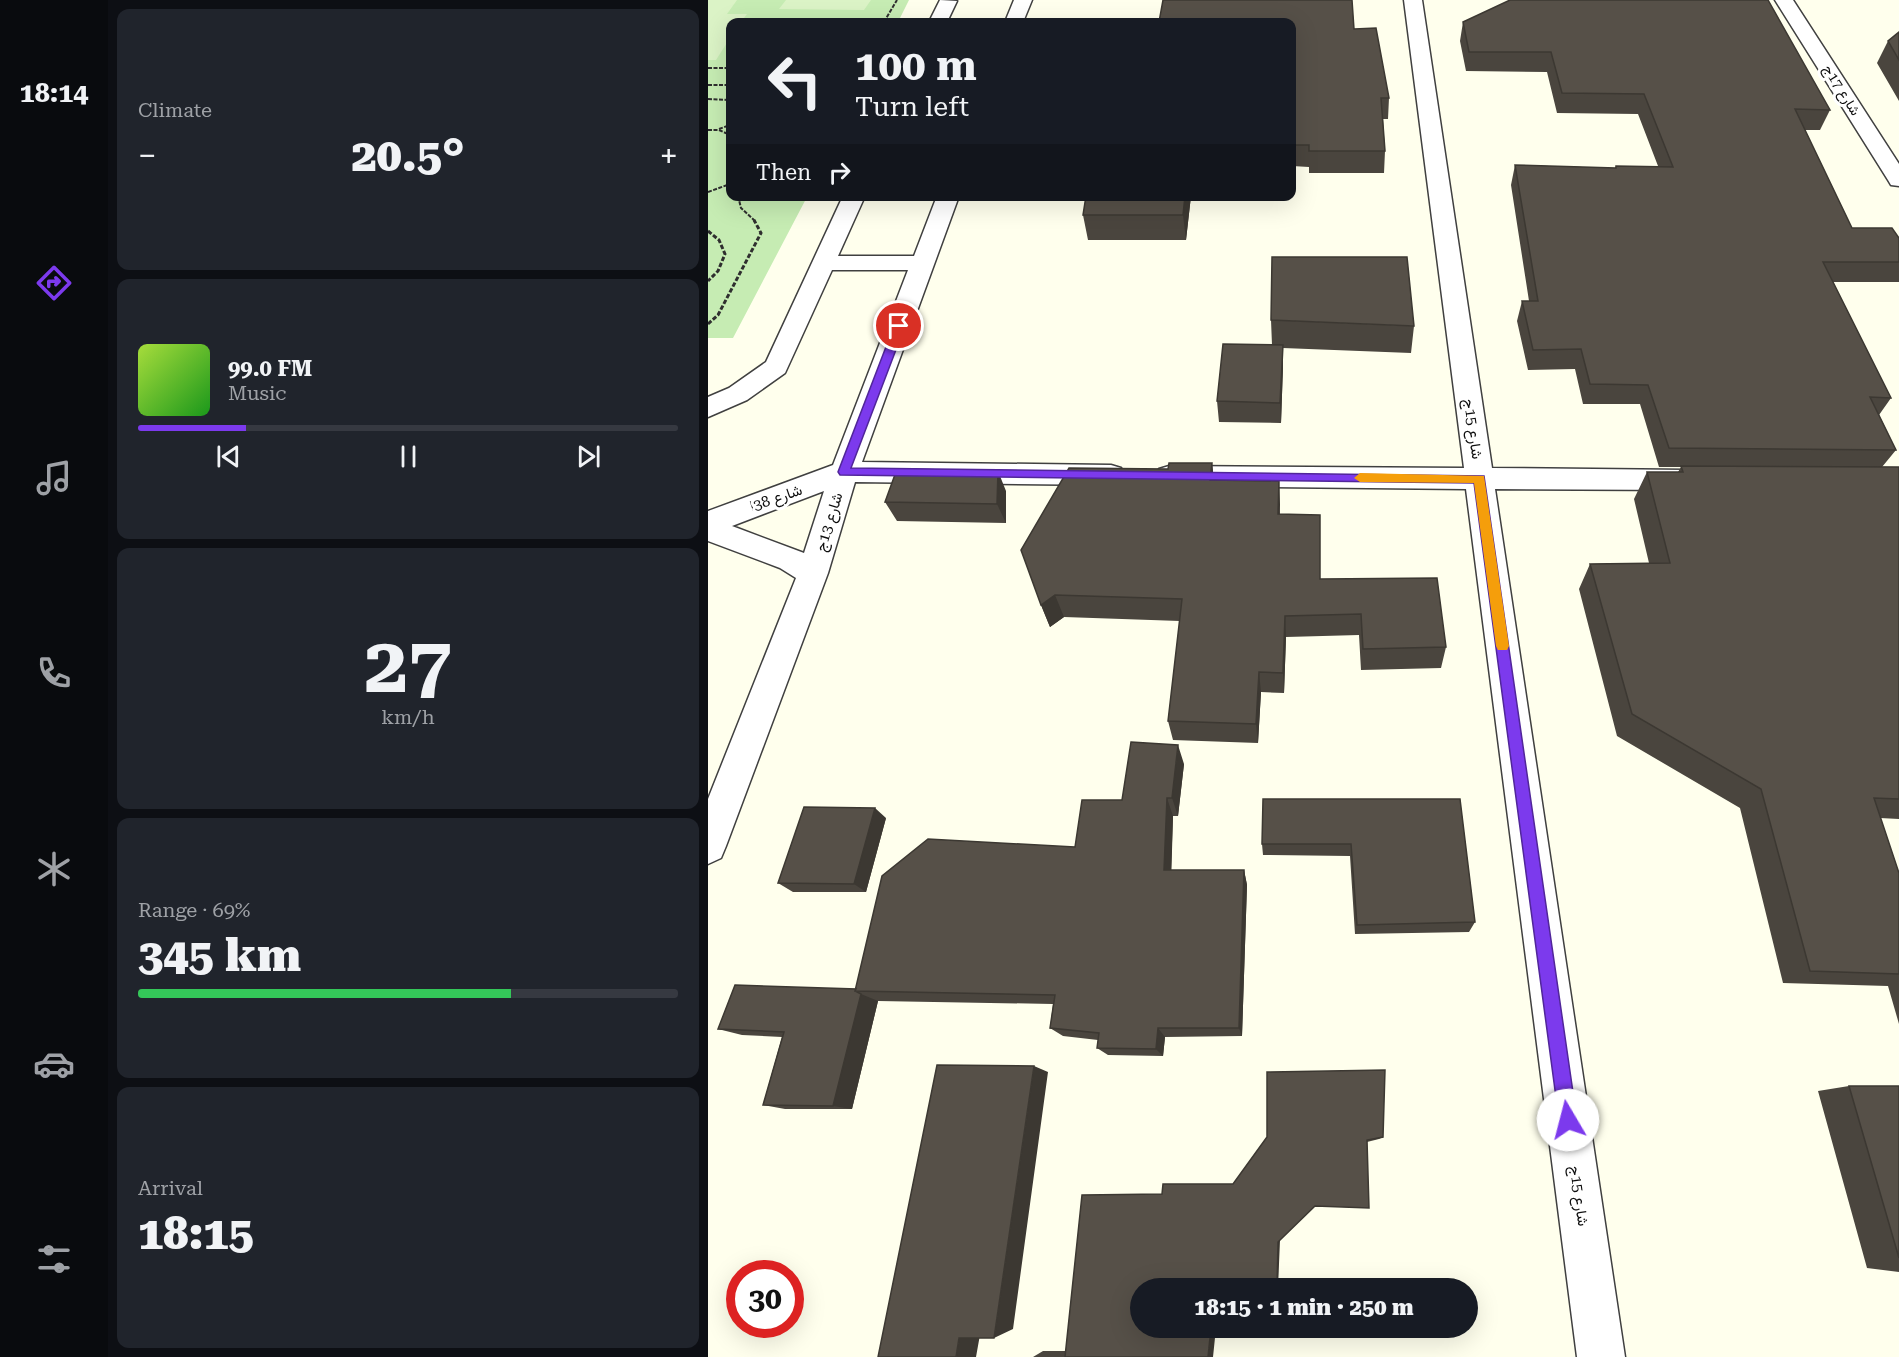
<!DOCTYPE html>
<meta charset="utf-8">
<style>
:root{--surface:#171b24;--page:#20242c;--text:#f1f3f6;--muted:#9ea1a6;--line:#363941;--accent:#7c3aed}
body{margin:0;font-family:"Roboto Serif",Vazirmatn,serif;background:var(--page);color:var(--text);height:100vh;display:flex;flex-direction:column;font-size:22px;white-space:nowrap}
*{box-sizing:border-box;margin:0}
p{font-size:20px;color:var(--muted)}
.icon{flex:none;width:33px;height:33px;fill:none;stroke:currentColor;stroke-width:2;stroke-linecap:round;stroke-linejoin:round}
.map{position:relative;flex:1;overflow:hidden}
.details{display:flex;flex-direction:column;gap:9px;padding:9px;background:#0d0f14;width:600px}
.details>*{flex:none}
.banner{position:absolute;left:18px;top:18px;width:570px;height:183px;border-radius:12px;box-shadow:0 6px 24px #0002;background:#171b24;color:var(--text);overflow:hidden}
.speed{position:absolute;left:18px;top:1260px;display:flex;gap:12px;font-size:30px;font-weight:700;text-align:center}
.speed>*{display:grid;place-content:center;width:78px;height:78px;border-radius:50%;background:var(--surface);box-shadow:0 6px 24px #0002;line-height:1}
.speed .limit{border:9px solid #d22;background:#fff;color:#111}
.pin{position:absolute;display:grid;place-items:center;width:51px;height:51px;color:#fff;margin:-26px;border:3px solid #fff;border-radius:50%;box-shadow:0 2px 6px #0007}
.me{position:absolute;width:66px;margin:-33px;rotate:352deg;stroke-linejoin:round;filter:drop-shadow(0 0 4px #0008)}
.turn{display:flex;align-items:center;gap:21px;height:126px;padding:0 30px;font-size:27px}
.turn .icon{width:78px;height:78px;stroke-width:2.5}
.turn b{display:block;font-size:42px;line-height:51px}
.then{display:flex;align-items:center;height:57px;padding:0 30px;background:#0003;gap:12px;font-size:22px}
.big{font-size:45px;font-weight:800;line-height:1.1}
.details .card{flex:1;display:flex;flex-direction:column;justify-content:center;gap:9px;min-width:0;padding:0 21px;border-radius:12px;background:var(--page)}
.details .dial{align-items:center;gap:0}
.dial b{font-size:78px;line-height:1}
.song{display:flex;align-items:center;gap:18px}
.cover{width:72px;height:72px;border-radius:9px;background:linear-gradient(135deg,hsl(80 70% 55%),hsl(120 70% 35%))}
.played{height:6px;border-radius:3px;background:linear-gradient(90deg,var(--accent) 20%,var(--line) 20%)}
.keys{display:flex;justify-content:space-around;direction:ltr}
.heat{display:flex;justify-content:space-between;align-items:center;font-size:33px;direction:ltr}
.charge{height:9px;border-radius:4px;background:linear-gradient(90deg,#34c759 69%,var(--line) 0)}
.trip{position:absolute;left:422px;top:1278px;width:348px;height:60px;border-radius:30px;background:var(--surface);box-shadow:0 6px 24px #0002;font-weight:800;line-height:60px;text-align:center}
main{display:flex;flex:1;min-height:0}
.dock{display:flex;flex-direction:column;width:108px;justify-content:space-around;align-items:center;background:#090b0e;color:var(--muted)}
.dock .icon{width:42px;height:42px}
.dock .on{color:var(--accent)}
.dock b{font-size:27px;color:var(--text)}
.map>svg:first-child{display:block}
</style>
<main>
<nav class="dock">
<b>18:14</b>
<svg class="icon on" aria-label="directions" viewBox="0 0 24 24"><path d="M12 3l9 9-9 9-9-9zM9 14v-3h6M13 9l2 2-2 2"/></svg>
<svg class="icon" aria-label="music" viewBox="0 0 24 24"><path d="M9 18V5l10-2v13"/><circle cx="6" cy="18" r="3"/><circle cx="16" cy="16" r="3"/></svg>
<svg class="icon" aria-label="phone" viewBox="0 0 24 24"><path d="M5 4h4l2 5-3 2q2 4 5 5l2-3 5 2v4C11 20 4 13 5 4z"/></svg>
<svg class="icon" aria-label="climate" viewBox="0 0 24 24"><path d="M12 3v18M4 7l16 10M4 17L20 7"/></svg>
<svg class="icon" aria-label="car" viewBox="0 0 24 24"><path d="M5 17H2v-5l4-1 3-4h7l3 4 3 1v5h-3M9 17h6M6 11h13"/><circle cx="7" cy="17" r="2"/><circle cx="17" cy="17" r="2"/></svg>
<svg class="icon" aria-label="filters" viewBox="0 0 24 24"><path d="M4 7h16M4 17h16"/><circle cx="9" cy="7" r="2"/><circle cx="15" cy="17" r="2"/></svg>
</nav>
<section class="details">
<div class="card"><p>Climate</p>
<div class="heat"><a>−</a><b class="big">20.5°</b><a>+</a></div>
</div>
<div class="card">
<div class="song"><i class="cover"></i><div><b>99.0 FM</b><p>Music</p></div></div>
<div class="played"></div>
<div class="keys"><svg class="icon" aria-label="previous" viewBox="0 0 24 24"><path d="M18 5L8 12l10 7zM5 5v14"/></svg><svg class="icon" aria-label="pause" viewBox="0 0 24 24"><path d="M8 5v14M16 5v14"/></svg><svg class="icon" aria-label="next" viewBox="0 0 24 24"><path d="M6 5l10 7-10 7zM19 5v14"/></svg></div>
</div>
<div class="card dial"><b>27</b><p>km/h</p></div>
<div class="card"><p>Range · 69%</p><b class="big">345 km</b><div class="charge"></div></div>
<div class="card"><p>Arrival</p><b class="big">18:15</b></div>
</section>
<div class="map">
<svg width="1191" height="1357" viewBox="0 0 1191 1357">
<rect width="100%" height="100%" fill="#ffffed"/>
<path fill="#c6ecb3" d="M0 0H201L190 22H22V196L99 197 25 338H0Z"/>
<path fill="#dbf3c6" d="M0 0H29L19 14H39L33 22H22V38L8 60H0Z
M78 0H163L156 10 71 9Z"/>
<g fill="none" stroke-linecap="round" stroke-linejoin="round">
<defs>
<path id="minor" d="M232 0 249 1 239 22H221Z
M306 0H324L315 22H297Z
M696 0H714L784 468 979 470 989 473 993 480 989 487 979 490 787 489 917 1357H869L758 489 461 486 451 483 447 476 451 469 461 466 756 468Z
M1067 0H1085L1191 164V186L1183 185 1180 180Z
M135 196H157L130 256H206L229 196H251L154 462 403 465 413 468 417 475 413 482 403 485 147 482 120 573 18 846 13 858 0 864V799L88 578 72 568 0 541V511L125 465 200 270H124L77 373 39 400 0 417V397L21 388 58 362ZM116 491 96 553 24 526Z"/>
</defs>
<use href="#minor" stroke="#404040" stroke-width="3"/>
<path stroke="#2f2f2f" stroke-width="2" stroke-dasharray="4 1.5" stroke-linecap="butt" d="M176 22 189 0
M0 68H22
M0 85H22
M0 99 22 100
M11 129 22 125
M0 130H11L22 135
M0 192 22 184
M30 196 33 208 47 221"/>
<path stroke="#2f2f2f" stroke-width="3" stroke-dasharray="4.5 2" stroke-linecap="butt" d="M0 231 11 240 17 254 10 271 0 281
M0 324 10 315 53 233 46 220"/>
<use href="#minor" fill="#fff" fill-rule="evenodd"/>
</g>
<path fill="#4a453e" d="M584 22 646 29 681 98 680 119H675L677 151 676 173H601V167L584 166Z
M755 22 1122 110 1112 130H1096L1144 228 1191 238V282H1125L1183 398 1171 415 1188 450 1174 467H1191V819L1172 818 1191 873V1024L1180 986 1075 983 1032 808 909 736 871 589 882 564 941 563 926 499 939 472H970L973 467H951L932 404H875L867 369 820 370 809 321 814 301H821L803 185 807 165 907 168 908 166H950L930 114 849 113 839 72 758 71 752 41Z
M1191 32V101L1169 63 1180 41Z
M378 196H483L478 240H380L375 215Z
M563 320 706 326 703 353 575 348V366L573 423 511 422 509 401 564 345Z
M504 463 506 480 571 481 572 514 612 579 738 647 733 668 653 670 651 635 578 637 576 693 553 692 550 743 465 740 460 721 472 621 356 617 342 627 333 605 460 469Z
M298 491V523L189 521 177 502Z
M476 764 470 816H465L463 870H536L539 885 534 1036 457 1037 455 1056 400 1055 389 1048 390 1040 355 1036 342 1028 345 1004 170 1001 144 1109H77L55 1105 74 1037 34 1035 10 1029 148 989 367 847 414 800Z
M752 799 767 922 761 932 647 934 642 856 555 855 554 844Z
M178 818 158 892H85L70 883Z
M1141 1086H1191V1272L1159 1268 1110 1091Z
M559 1137H675L671 1139 659 1142 607 1206 432 1288 505 1357H325L335 1351H357L454 1194 525 1184Z"/>
<path fill="#3c3832" d="M477 196H483L478 240 475 215Z
M575 345V366L573 423 572 403Z
M504 463 507 488 502 480Z
M290 471 298 491V523L289 504Z
M571 481 572 505 570 538V514Z
M347 595 356 617 342 627 333 605Z
M577 616 578 637 576 693 575 673Z
M551 672 553 692 550 743 548 724Z
M470 745 476 764 470 816 464 798Z
M459 798 465 816 463 885 456 870Z
M167 808 178 818 158 892 146 884Z
M536 870 539 885 534 1036 531 1028Z
M153 994 170 1001 144 1109 125 1106Z
M450 1028 457 1037 455 1056 448 1049Z
M326 1066 340 1072 305 1329 286 1338Z
M572 1240 570 1288H569L570 1242Z
M503 1328H508L505 1357H500Z
M273 1329 268 1357H248L251 1338Z"/>
<path fill="#565048" stroke="#3c3832" stroke-width="1.5" d="M455 0H644L646 29 668 28 681 98H673L677 151H601V145H584L585 98H584V22H451Z
M802 0H1060L1122 110 1087 109 1144 228H1184L1191 238V262H1115L1183 398 1162 397 1188 450 961 448 940 385 882 384 873 349 825 350 814 301H830L807 165 908 168V166L965 167 936 94 854 93 843 52H761L755 22Z
M1191 32V60L1180 41Z
M378 196H477L475 215H375Z
M564 257H699L706 326 563 320Z
M515 344 575 345 572 403 509 401Z
M461 463H504L502 480 571 481 570 514 612 515V579L729 578 738 647 655 649 653 614 577 616 575 673 551 672 548 724 460 721 474 599 347 595 333 605 313 550 361 468 460 469Z
M973 466 1191 467V799L1166 798 1191 873V974L1102 971 1053 789 924 714 882 564 962 563 939 472H975Z
M189 469 290 471 289 504 177 502Z
M423 742 470 745 464 798H459L456 870H536L531 1028H450L448 1049 389 1048 391 1033 342 1028 347 995 147 991 174 876 220 839 367 847 374 800H414Z
M555 799H752L767 922 649 925 643 844H554Z
M96 807 167 808 146 884 70 883Z
M27 985 148 989 147 991 153 994 125 1106 55 1105 76 1032 10 1029Z
M229 1065 326 1066 286 1338H251L248 1357H170Z
M677 1070 675 1137 659 1140 661 1208 607 1206 570 1242 569 1288H432V1328H503L500 1357H357L374 1195 454 1194 455 1184H525L559 1137V1072Z
M1141 1086H1191V1258Z"/>
<path fill="#7c3aed" stroke="#51269a" stroke-width="1.5" d="M191 322 197 326 143 468 776 476 869 1120 867 1126 860 1129 854 1126 851 1120 766 483 132 475 130 472 186 326Z"/>
<path fill="#f59e0b" d="M652 473 776 476 801 646 799 650H790L788 646 766 483 652 482 646 478Z"/>
<g text-anchor="middle" dominant-baseline="central" stroke-width="6" stroke-linejoin="round" paint-order="stroke">
<g font-size="14" fill="#0d0d0d" stroke="#fff">
<text transform="translate(1134 90) rotate(58)">شارع 17ج</text>
</g>
<g font-size="15" fill="#0d0d0d" stroke="#fff">
<text transform="translate(765 429) rotate(82)">شارع 15ج</text>
<text transform="translate(68 498) rotate(-19)">شارع 38ا</text>
<text transform="translate(121 522) rotate(-73)">شارع 13ج</text>
<text transform="translate(871 1196) rotate(82)">شارع 15ج</text>
</g>
</g>
</svg>
<div class="speed"><div class="limit">30</div></div>
<div class="pin" style="left:191px;top:326px;background:#d93025"><svg class="icon" aria-label="arrive" viewBox="0 0 24 24"><path d="M6 21V4h12l-3 4 3 4H6"/></svg></div>
<svg class="me" style="left:860px;top:1120px" viewBox="-20 -20 40 40"><circle r="19" fill="#fff"/><path d="M0-13L10 11 0 6-10 11z" fill="#7c3aed"/></svg>
<div class="trip">18:15 · 1 min · 250 m</div>
<div class="banner">
<div class="turn"><svg class="icon" aria-label="left" viewBox="0 0 24 24"><path d="M17 20v-9H6M10 6l-5 5 5 5"/></svg><div><b>100 m</b>Turn left</div></div>
<div class="then">Then<svg class="icon" aria-label="right" viewBox="0 0 24 24"><path d="M7 20v-9h11M14 6l5 5-5 5"/></svg></div>
</div>
</div>
</main>
